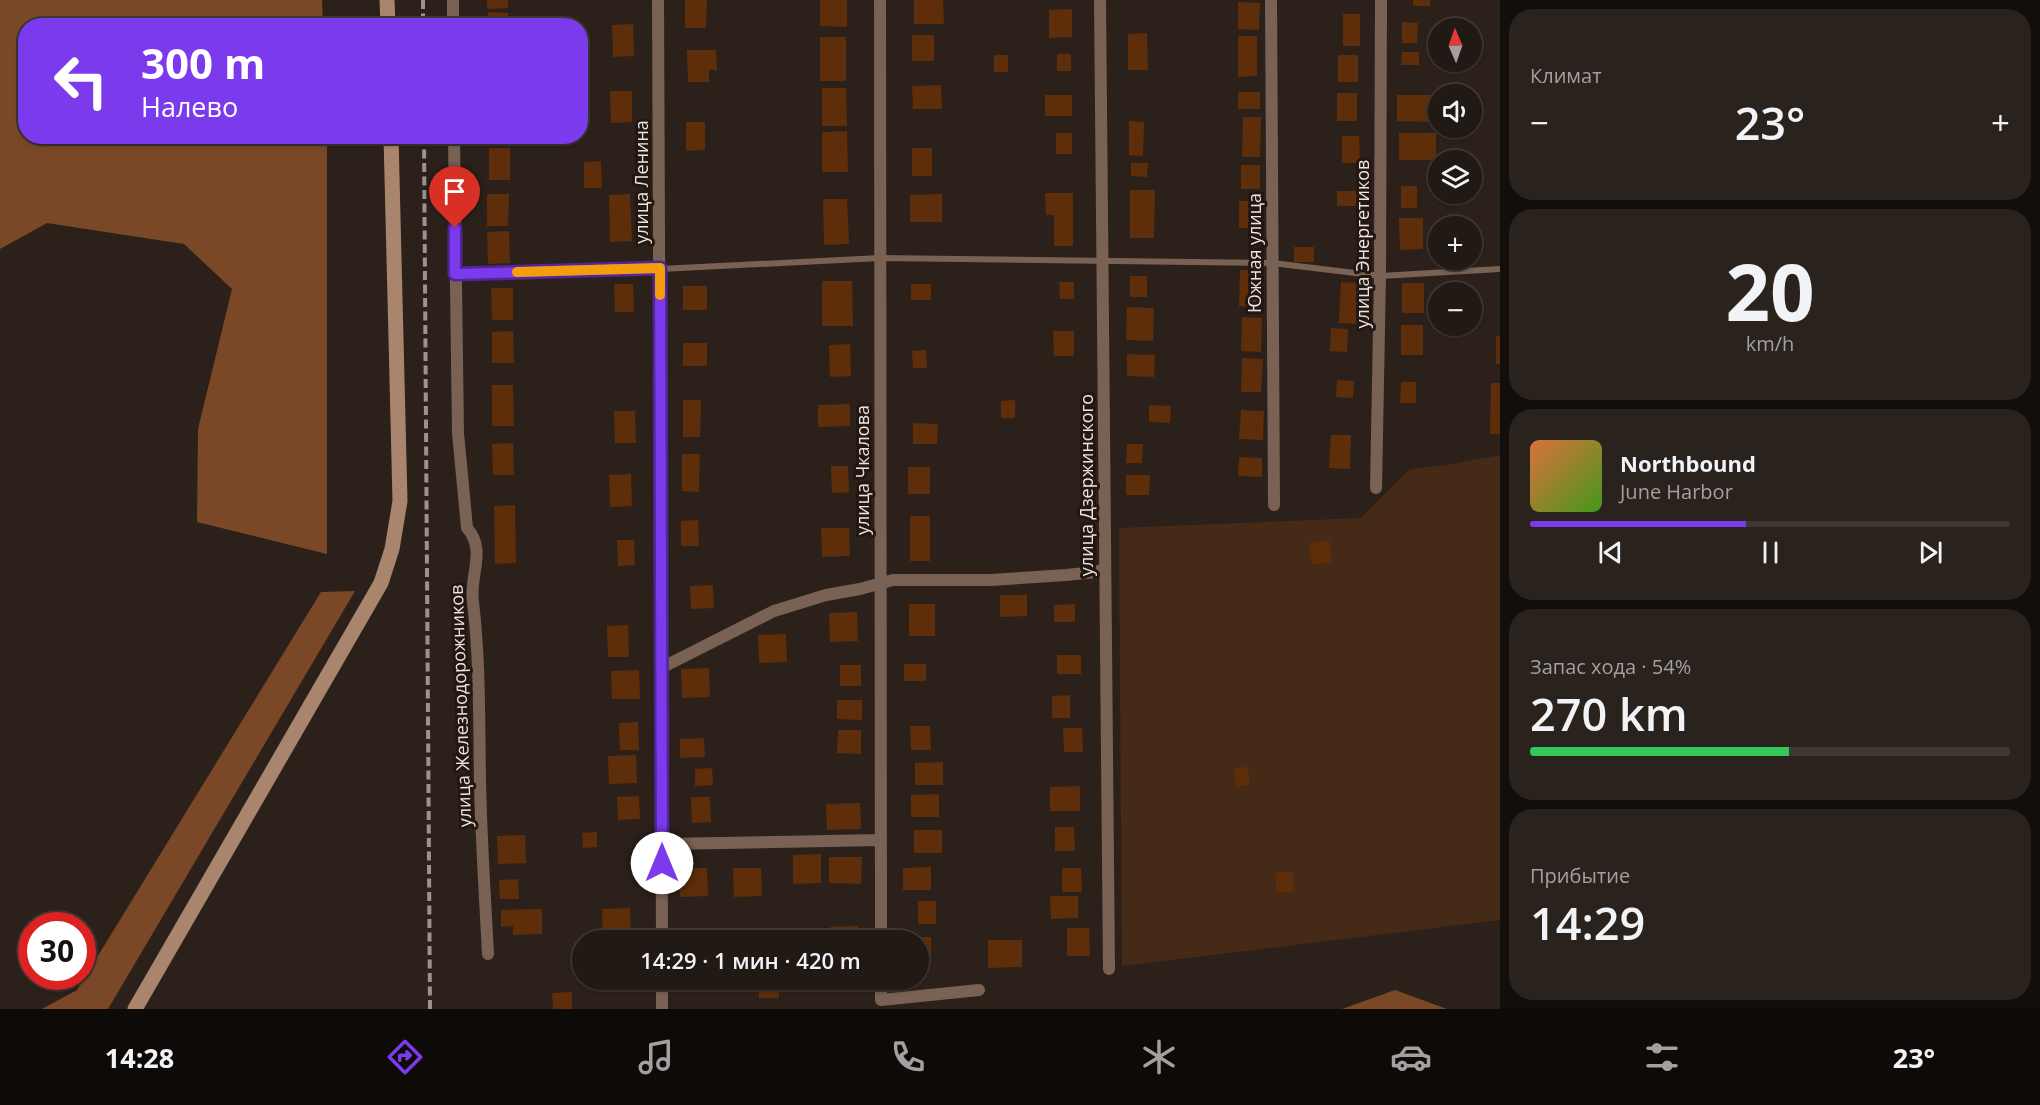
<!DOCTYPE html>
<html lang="ru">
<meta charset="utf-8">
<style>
:root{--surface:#211914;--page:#29221d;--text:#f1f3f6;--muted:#a2a0a0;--line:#3e3834;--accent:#7c3aed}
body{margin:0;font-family:"Open Sans",sans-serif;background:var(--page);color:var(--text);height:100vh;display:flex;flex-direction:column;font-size:22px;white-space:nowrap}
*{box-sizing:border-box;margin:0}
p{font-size:20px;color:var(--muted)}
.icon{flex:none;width:33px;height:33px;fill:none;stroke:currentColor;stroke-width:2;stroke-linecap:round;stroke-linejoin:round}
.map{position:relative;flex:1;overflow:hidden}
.panel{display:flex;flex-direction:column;gap:9px;padding:9px;background:#120e0b;width:540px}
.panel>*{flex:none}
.top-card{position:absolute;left:18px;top:18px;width:570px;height:126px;border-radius:24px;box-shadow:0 2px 4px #0004,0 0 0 2px var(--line);background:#7c3aed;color:#fff;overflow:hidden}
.needle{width:39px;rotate:358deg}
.tools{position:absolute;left:1428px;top:18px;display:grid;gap:12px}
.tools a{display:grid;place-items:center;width:54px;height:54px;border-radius:50%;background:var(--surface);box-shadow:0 2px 4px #0004,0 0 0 2px var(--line);font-size:30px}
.speed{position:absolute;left:18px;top:912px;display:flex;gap:12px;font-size:30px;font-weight:700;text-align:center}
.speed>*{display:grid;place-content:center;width:78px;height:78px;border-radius:50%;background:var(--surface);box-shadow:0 2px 4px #0004,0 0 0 2px var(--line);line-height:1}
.speed .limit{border:9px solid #d22;background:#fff;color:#111}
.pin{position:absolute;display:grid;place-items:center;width:51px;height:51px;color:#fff;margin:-62px -26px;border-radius:50% 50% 50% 0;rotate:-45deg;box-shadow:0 0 6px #0007}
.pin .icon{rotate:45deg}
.me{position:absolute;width:66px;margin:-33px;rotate:0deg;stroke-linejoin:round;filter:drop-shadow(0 0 4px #0008)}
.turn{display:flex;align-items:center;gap:21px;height:126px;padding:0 24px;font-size:27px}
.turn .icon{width:78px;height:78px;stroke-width:2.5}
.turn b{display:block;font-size:42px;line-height:51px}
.big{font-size:45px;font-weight:600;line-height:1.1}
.panel .card{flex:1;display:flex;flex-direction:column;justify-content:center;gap:9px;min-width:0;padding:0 21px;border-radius:24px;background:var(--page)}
.panel .dial{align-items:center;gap:0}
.dial b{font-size:78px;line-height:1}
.song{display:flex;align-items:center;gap:18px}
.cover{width:72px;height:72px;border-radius:9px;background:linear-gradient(135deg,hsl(20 70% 55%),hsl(100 70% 35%))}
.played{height:6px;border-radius:3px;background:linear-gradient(90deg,var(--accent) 45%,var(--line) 45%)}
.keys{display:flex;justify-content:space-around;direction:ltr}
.heat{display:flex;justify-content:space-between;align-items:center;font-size:33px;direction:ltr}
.charge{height:9px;border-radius:4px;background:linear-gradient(90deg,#34c759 54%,var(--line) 0)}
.trip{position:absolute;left:572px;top:930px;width:357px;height:60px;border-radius:30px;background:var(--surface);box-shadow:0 2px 4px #0004,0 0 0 2px var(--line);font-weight:600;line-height:60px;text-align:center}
.menu{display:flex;height:96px;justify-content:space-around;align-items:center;background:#0d0a08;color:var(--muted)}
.menu .icon{width:42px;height:42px}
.menu .active{color:var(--accent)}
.menu b{font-size:27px;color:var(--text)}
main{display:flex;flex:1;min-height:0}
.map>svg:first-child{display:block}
</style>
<main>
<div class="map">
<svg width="1500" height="1009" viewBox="0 0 1500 1009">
<rect width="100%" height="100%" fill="#2c211a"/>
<path fill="#452a18" d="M1500 455V920L1122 966 1119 528 1361 518 1410 469 1446 465Z"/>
<path fill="#7b4827" d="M0 0H322L323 25 26 26V136L327 137V554L197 522 198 429 232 289 184 244 47 223 0 249Z
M355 591 108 1009H42L77 990 321 592Z
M1395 990 1447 1009H1342Z"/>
<path fill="#5d2e09" d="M487 0H508V8L487 9Z
M685 0H707L706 28H685Z
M820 0H847V27L820 26Z
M914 0H943L944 24H914Z
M1413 0H1430V6H1413Z
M1238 2 1260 3 1259 30 1238 29Z
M1072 9V37L1049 38V10Z
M488 12 508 13V26H488Z
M1343 14H1360V46H1343Z
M1402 22 1418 23 1417 43H1402Z
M633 24 634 56 613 57 612 25Z
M1147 33 1148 70H1128V34Z
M912 35H934V61H912Z
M1238 36H1257V76L1238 77Z
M820 37H846V81H820Z
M687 50H716L717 70H709V82H688Z
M1402 52H1419V65H1401Z
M1057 54H1071V71H1057Z
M994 55H1008V72H994Z
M1338 55H1358V82H1338Z
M941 85 942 109H913L912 86Z
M822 88H846L847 126H822Z
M610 91H632V122L611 123Z
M1238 92H1260V109H1238Z
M1337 93H1357V121H1337Z
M1045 95H1072V116H1045Z
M1397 95H1433V122L1397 121Z
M1243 117H1261L1260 157H1242Z
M1129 121 1144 122 1143 156 1129 155Z
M686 122H705V150L686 151Z
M847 131 848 172H822V132Z
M1056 133H1072V154H1056Z
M1399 133H1436V160H1399Z
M1342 136H1359L1360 163H1342Z
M489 148H510V180H489Z
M912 148H932V176H912Z
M601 161 602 188H584V162Z
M1131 163H1148L1147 177 1131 176Z
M1241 165H1260V189H1241Z
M1401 186H1417V208H1401Z
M1130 190H1155L1154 238H1130Z
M1337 191H1357V206H1337Z
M1045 193H1073V246H1054V215H1046Z
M487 194H509L508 226H487Z
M630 194 632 241 610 242 609 195Z
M942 194V222H910V195Z
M823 199H847L849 244 824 245Z
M1239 201H1261V228H1239Z
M1399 218H1423V249L1400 250Z
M509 231 510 263 488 264 487 232Z
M1294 247H1314V262H1294Z
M1240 270H1262L1261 307 1239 306Z
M1130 276H1147V297H1130Z
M822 281H852L853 326H822Z
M1059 282H1074V299H1060Z
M1341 282 1358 283 1357 324 1339 323Z
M1402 283H1424V313H1402Z
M614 284H633L634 312H615Z
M911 284H931V300H911Z
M683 286H707V310H683Z
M491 288H513V320H492Z
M1127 307 1154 308 1153 341 1126 340Z
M1242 317 1262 318 1261 352 1241 351Z
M1401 325H1423V355H1401Z
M1331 328 1348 329 1347 352 1330 351Z
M513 331 514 363H492V332Z
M1053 331H1074V356H1054Z
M1496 336H1500V364H1496Z
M683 343H707V366H683Z
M850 344 851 376 830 377 829 345Z
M926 350 927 368H913L912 351Z
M1127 354 1155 355 1154 377 1127 376Z
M1242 358 1263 359 1261 392H1241Z
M1337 380 1354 381 1353 398 1336 397Z
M1401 382H1416V403H1400Z
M1491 383H1500V434H1490Z
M492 385H513L514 426H492Z
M683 400H701L700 437H683Z
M1015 400V418H1001V401Z
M850 404V426L818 427V405Z
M1149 405 1171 406 1170 423 1149 422Z
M1241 410 1264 411 1263 440 1239 439Z
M614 411H635L636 443H615Z
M913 423 938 424 937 444H913Z
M1331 435H1351L1350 469 1329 468Z
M513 443 514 475H493L492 444Z
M1127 444H1143L1142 463H1126Z
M682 454H700L699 492 682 491Z
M1239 457 1262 458V477L1238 476Z
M831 466H848L849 492 832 493Z
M908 467H930V494H908Z
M631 474 632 506 610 507 609 475Z
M1126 475H1150L1149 495H1126Z
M515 505 516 563 495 564 494 506Z
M910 516H930V561H910Z
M698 520 699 546H681V521Z
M821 528H849L850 556 822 557Z
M617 540H634L635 565 618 566Z
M1329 540 1332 562 1312 565 1309 543Z
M713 585 714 608 691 609 690 586Z
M1000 595H1027V616L1000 617Z
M909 604H935V636H909Z
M1075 604V622H1054V605Z
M857 612 858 641 830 642 829 613Z
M628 625 629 657H608L607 626Z
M786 634 787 662 759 663 758 635Z
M1057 655H1081V674H1057Z
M904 664H926V681H904Z
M840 665H861V686H840Z
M709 668 710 697 682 698 681 669Z
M639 670 640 699H612L611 671Z
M1070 695V718H1052V696Z
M837 700H862V720L837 719Z
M638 722 639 750H620L619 723Z
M910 726H930L931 750H911Z
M1063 728H1082L1083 752H1064Z
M838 730H861V754L837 753Z
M704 738 705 757 680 758V739Z
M636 755 637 783 609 784 608 756Z
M943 762V785H915V763Z
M1248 767 1250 785 1236 786 1234 768Z
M712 768 713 785 695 786V769Z
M1080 786V811H1050V787Z
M939 794V817H911V795Z
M639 796 640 819 618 820 617 797Z
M691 797H710L711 822 692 823Z
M860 803 861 829 827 830 826 804Z
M1055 827H1074L1075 851H1055Z
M914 830H942V853H914Z
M597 832V847L583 848 582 833Z
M525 835 526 863 498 864 497 836Z
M821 854V883L793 884V855Z
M829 857H862L861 884 829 883Z
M931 867V890H903V868Z
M679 868H707L708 896 680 897Z
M733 868H761L762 896 734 897Z
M1062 868H1081L1082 892H1062Z
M1292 871 1295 891 1277 893 1275 873Z
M518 879 519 899H500L499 880Z
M1050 896H1078V918L1051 919Z
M918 901H936V924H918Z
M630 908 631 937 603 938 602 909Z
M542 909V934L513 935V926L501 927V910Z
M858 926V940H830V927Z
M1067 928H1089L1090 956H1067Z
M684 934H707V940H684Z
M903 937H931V959H918V940H903Z
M988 940H1022V967L988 968Z
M759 980H779V998H759Z
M572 992V1009H553L552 993Z"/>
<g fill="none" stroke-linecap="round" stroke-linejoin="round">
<path stroke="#796254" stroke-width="6" d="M456 274 660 269 880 258 1272 263 1380 276 1500 269"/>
<path stroke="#796254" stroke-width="12" d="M453 0V26
M658 0 662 940
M880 0 881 940
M1100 0 1109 969
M1271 0 1274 505
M454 136 458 433 467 528C487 550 469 576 473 602 480 661 479 721 480 780 481 838 485 896 488 954
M1376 488 1380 276 1381 0
M661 668 774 611 826 595 860 589 893 580H991L1066 575 1096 572 1104 569
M662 844 881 840
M662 980V1009
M881 980V1000L979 990"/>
<path stroke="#aa856e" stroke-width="15" d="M387 0 388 26
M135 1009 381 583 392 549 400 501 391 136"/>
<path stroke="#9d938e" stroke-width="4" stroke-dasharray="9 4.5" stroke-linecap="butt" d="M423 0V26
M424 136 430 1009"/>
</g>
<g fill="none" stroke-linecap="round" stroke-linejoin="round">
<defs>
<path id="route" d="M455 228V274L660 268 662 863"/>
</defs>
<use href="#route" stroke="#51269a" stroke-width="15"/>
<use href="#route" stroke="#7c3aed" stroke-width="10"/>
<path stroke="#f59e0b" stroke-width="10" d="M517 272 660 268V295"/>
</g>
<g text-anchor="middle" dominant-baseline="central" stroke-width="6" stroke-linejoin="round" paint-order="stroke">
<g font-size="18" fill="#ede4e0" stroke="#221711">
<text transform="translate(641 182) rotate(-90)">улица Ленина</text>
<text transform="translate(1362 244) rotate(-90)">улица Энергетиков</text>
<text transform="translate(1254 253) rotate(-90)">Южная улица</text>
<text transform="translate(862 470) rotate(-90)">улица Чкалова</text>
<text transform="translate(1086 485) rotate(-90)">улица Дзержинского</text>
<text transform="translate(460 706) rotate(-92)">улица Железнодорожников</text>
</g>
</g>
</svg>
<div class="tools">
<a><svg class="needle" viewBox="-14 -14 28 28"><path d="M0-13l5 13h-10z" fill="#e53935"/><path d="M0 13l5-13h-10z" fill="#a2a0a0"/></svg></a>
<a><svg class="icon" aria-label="sound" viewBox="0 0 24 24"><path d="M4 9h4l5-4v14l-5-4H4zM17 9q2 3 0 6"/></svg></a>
<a><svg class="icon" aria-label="layers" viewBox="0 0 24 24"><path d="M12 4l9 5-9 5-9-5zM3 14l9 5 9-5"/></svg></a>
<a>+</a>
<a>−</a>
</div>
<div class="speed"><div class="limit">30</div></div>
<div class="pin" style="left:455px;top:228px;background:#d93025"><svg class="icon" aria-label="arrive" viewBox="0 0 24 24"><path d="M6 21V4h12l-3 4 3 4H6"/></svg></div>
<svg class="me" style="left:662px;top:863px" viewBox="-20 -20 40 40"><circle r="19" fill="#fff"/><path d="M0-13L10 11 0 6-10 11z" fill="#7c3aed"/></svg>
<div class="trip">14:29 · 1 мин · 420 m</div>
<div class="top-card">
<div class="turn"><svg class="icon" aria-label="left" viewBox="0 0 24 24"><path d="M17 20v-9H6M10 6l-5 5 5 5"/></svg><div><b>300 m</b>Налево</div></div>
</div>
</div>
<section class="panel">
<div class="card"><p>Климат</p>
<div class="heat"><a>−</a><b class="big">23°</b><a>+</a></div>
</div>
<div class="card dial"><b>20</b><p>km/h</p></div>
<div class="card">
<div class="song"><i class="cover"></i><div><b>Northbound</b><p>June Harbor</p></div></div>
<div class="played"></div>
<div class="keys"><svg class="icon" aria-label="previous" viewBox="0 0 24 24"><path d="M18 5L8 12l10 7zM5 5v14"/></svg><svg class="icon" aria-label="pause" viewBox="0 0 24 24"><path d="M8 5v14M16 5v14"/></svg><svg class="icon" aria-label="next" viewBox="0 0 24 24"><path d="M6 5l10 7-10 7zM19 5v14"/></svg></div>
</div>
<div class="card"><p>Запас хода · 54%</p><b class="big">270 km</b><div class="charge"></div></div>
<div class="card"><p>Прибытие</p><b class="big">14:29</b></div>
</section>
</main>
<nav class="menu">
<b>14:28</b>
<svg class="icon active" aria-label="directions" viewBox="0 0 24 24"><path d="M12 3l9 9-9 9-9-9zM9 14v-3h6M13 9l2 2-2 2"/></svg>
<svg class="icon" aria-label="music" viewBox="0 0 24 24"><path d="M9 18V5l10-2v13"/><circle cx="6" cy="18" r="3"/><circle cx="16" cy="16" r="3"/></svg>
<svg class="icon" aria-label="phone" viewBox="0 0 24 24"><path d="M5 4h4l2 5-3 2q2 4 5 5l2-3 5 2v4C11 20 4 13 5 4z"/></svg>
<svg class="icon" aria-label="climate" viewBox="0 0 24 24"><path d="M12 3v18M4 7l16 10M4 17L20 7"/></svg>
<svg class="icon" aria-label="car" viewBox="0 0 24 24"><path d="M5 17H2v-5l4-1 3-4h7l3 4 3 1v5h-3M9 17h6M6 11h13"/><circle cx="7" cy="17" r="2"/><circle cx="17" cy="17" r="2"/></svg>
<svg class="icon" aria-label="filters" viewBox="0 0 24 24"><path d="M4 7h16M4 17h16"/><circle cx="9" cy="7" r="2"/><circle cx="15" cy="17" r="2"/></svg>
<b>23°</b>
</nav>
